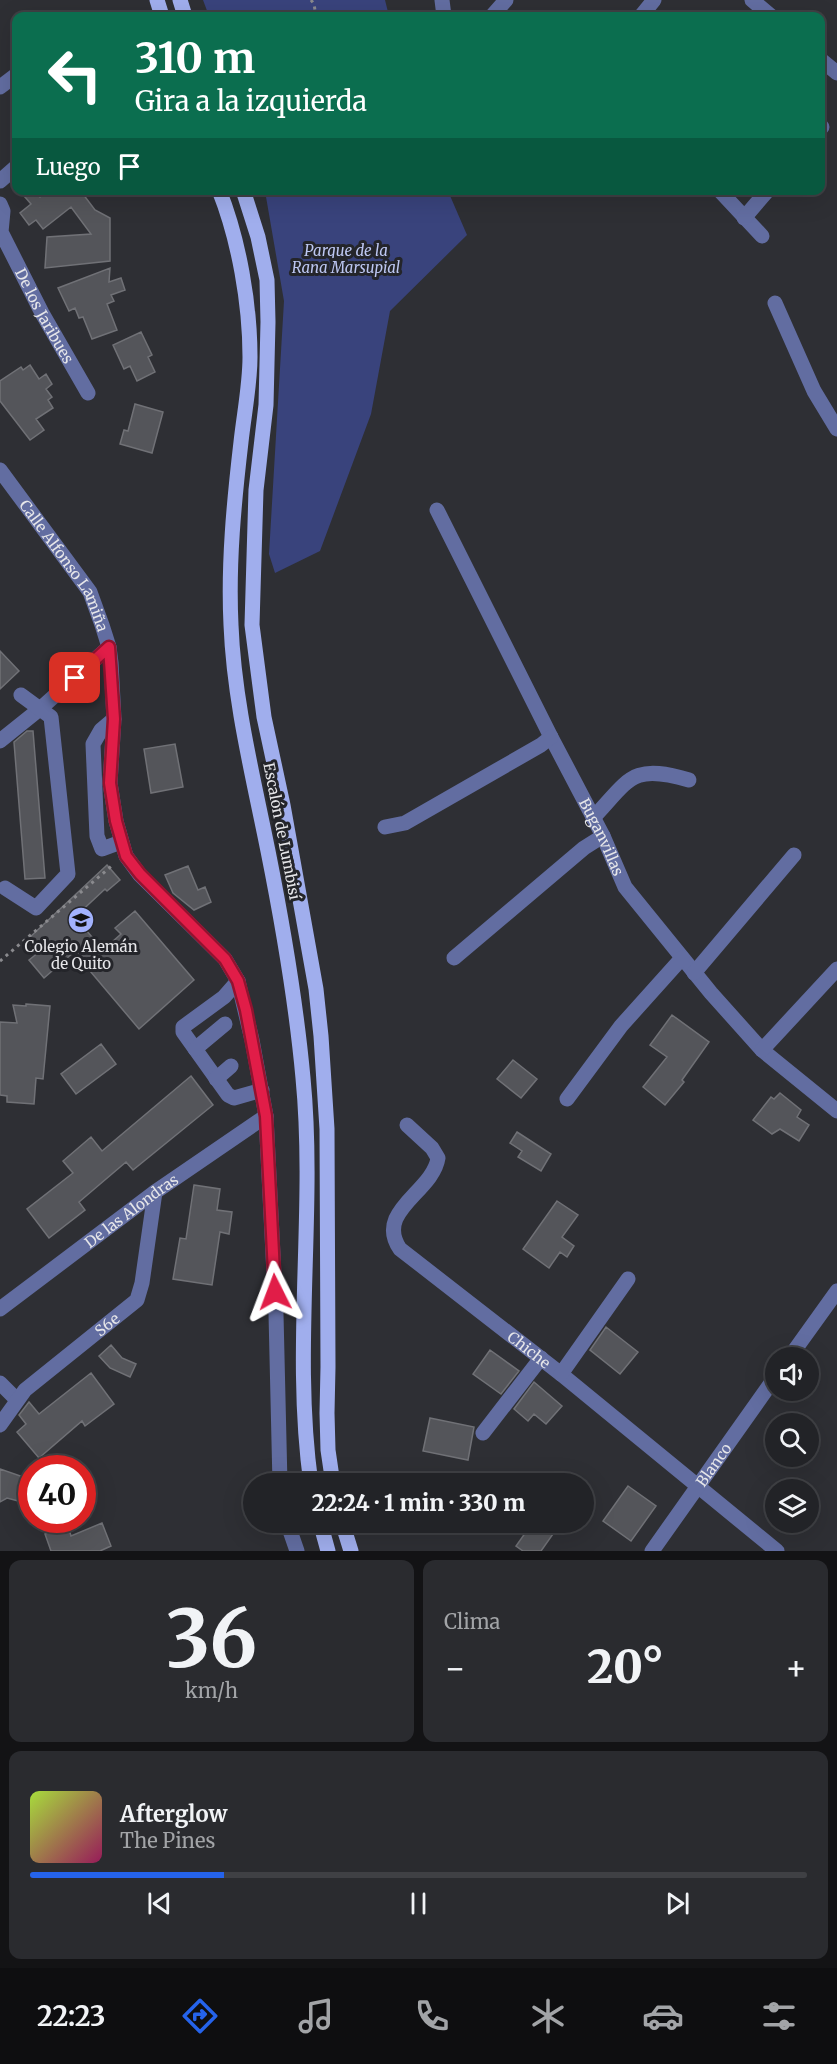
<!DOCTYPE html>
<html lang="es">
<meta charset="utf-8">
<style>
:root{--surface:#222327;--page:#2a2b2f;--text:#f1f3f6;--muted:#a2a4a7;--line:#3f4044;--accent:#2563eb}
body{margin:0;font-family:Merriweather,serif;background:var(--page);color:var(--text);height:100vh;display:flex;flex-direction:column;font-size:22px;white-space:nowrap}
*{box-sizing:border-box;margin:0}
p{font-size:20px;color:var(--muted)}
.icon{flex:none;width:33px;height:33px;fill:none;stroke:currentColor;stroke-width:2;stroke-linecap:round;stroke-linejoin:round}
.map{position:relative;height:1551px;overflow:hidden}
.panel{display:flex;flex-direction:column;gap:9px;padding:9px;background:#131315;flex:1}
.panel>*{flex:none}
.banner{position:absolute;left:12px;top:12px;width:813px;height:183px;border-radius:12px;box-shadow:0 6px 24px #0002,0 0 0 2px var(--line);background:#0b6e4f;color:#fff;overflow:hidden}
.buttons{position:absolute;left:765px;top:1347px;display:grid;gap:12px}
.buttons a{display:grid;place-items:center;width:54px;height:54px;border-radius:50%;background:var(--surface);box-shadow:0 6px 24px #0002,0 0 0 2px var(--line);font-size:30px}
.speed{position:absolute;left:18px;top:1455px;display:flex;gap:12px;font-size:30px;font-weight:700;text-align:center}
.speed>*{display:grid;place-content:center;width:78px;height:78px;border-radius:50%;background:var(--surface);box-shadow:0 6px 24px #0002,0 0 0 2px var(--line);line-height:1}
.speed .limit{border:9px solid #d22;background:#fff;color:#111}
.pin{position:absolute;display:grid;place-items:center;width:51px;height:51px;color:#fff;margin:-26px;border-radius:12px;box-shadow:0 3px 9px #0006}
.me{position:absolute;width:66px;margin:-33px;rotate:357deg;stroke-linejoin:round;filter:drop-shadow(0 0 4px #0008)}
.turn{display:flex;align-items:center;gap:21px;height:126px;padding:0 24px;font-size:27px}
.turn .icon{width:78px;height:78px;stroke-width:2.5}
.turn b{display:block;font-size:42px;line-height:51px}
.then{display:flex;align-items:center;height:57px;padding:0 24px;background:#0003;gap:12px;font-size:22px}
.big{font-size:45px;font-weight:800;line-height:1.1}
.panel .widget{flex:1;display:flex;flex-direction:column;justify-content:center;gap:9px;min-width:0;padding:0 21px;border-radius:12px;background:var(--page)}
.panel .dial{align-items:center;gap:0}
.dial b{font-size:78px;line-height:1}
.song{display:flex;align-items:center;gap:18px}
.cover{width:72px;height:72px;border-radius:9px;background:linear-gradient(135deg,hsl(80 70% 55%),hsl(330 70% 35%))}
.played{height:6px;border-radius:3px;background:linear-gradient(90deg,var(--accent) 25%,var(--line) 25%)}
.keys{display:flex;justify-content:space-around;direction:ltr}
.heat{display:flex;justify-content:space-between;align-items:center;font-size:33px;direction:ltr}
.panel .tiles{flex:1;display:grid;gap:9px;grid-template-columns:1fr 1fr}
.widget:last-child{grid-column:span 2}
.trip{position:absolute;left:243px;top:1473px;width:351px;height:60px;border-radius:30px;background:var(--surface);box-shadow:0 6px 24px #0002,0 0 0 2px var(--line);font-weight:800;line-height:60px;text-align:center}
.tabs{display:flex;height:96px;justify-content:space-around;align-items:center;background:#0e0e10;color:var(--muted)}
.tabs .icon{width:42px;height:42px}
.tabs .selected{color:var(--accent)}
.tabs b{font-size:27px;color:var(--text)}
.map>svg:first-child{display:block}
</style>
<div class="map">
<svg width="837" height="1551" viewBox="0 0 837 1551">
<rect width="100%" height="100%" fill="#2e2f34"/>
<path fill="#39437c" d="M203 0H385L389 16H209Z
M265 191H448L467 235 390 311 371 414 320 551 275 573 269 554 284 301Z"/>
<path fill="#54555a" stroke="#707176" stroke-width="1.5" d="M33 190 40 197 49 190H80L95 210 110 218V261L45 268 47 237 91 234 71 207 43 229 36 220 29 225 20 213 31 204 25 197Z
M110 268 109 282 121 278 125 290 111 295 114 301 107 304 117 330 92 339 83 317 79 318 75 308 69 311 58 288Z
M141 332 152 355 148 357 155 372 137 381 130 366 124 369 113 345Z
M30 365 39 379 46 374 52 384 46 389 52 397 48 400 53 408 36 419 44 430 30 440 0 401V381L21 367 23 370Z
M135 404 163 412 152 453 120 444 124 430 128 431Z
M0 651 19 671 0 689Z
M27 731H33L45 878 25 879 14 742Z
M175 744 183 787 151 793 144 749Z
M107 865 120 880 107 891 105 889 75 917 103 950 121 934 115 928 135 911 194 980 139 1029 74 952 44 978 29 960 39 952 28 939Z
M188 866 198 890 205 887 211 902 194 910 173 893 165 875Z
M26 1004 50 1006 43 1079 36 1078 34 1104 7 1102V1096L0 1095V1022L17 1023 13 1005 26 1006Z
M672 1015 709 1042 682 1080 684 1082 665 1105 643 1087 667 1057 650 1045Z
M101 1044 116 1064 76 1094 61 1074Z
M513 1060 537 1079 521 1098 497 1079Z
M191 1076 213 1105 133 1170 126 1162 79 1202 85 1210 49 1238 27 1209 73 1173 63 1161 91 1137 102 1151Z
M780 1093 801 1110 797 1117 809 1125 799 1141 780 1129 772 1134 753 1120 771 1097 774 1099Z
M517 1132 551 1154 541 1171 518 1157 522 1151 510 1143Z
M194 1185 220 1189 217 1210 232 1212 229 1234 220 1232 212 1285 173 1279 180 1238 186 1239Z
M557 1201 578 1215 562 1237 574 1246 567 1257 560 1252 549 1268 523 1249Z
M606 1327 638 1352 620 1374 590 1350Z
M111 1345 122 1358 136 1364 130 1377 110 1368 99 1356Z
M490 1350 519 1371 501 1394 473 1374Z
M91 1373 114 1404 85 1426 82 1421 39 1458 17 1432 26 1424 19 1415 29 1402 39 1414Z
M534 1382 562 1406 546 1424 534 1414 528 1421 514 1409Z
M430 1418 474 1427 468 1460 423 1451Z
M0 1469 32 1480V1488L26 1503 7 1498 0 1502Z
M628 1486 656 1506 631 1541 603 1521Z
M533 1522H552L558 1527 541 1551H523L516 1546Z
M102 1523 111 1546 100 1551H51L45 1534 68 1526 71 1536Z"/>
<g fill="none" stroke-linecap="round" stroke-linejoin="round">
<path stroke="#8a8a8e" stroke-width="3" stroke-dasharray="3 4.5" stroke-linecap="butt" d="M311 0 314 4 316 16
M0 961 114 864"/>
<g stroke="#626da1" stroke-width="15">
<path d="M442 0 444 16"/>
<path d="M752 0 771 16"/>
<path d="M492 16 506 0"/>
<path d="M641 16 654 0"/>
<path d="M820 59 837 73"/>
<path d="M0 87 16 75"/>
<path d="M820 129 822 127"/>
<path d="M0 181 16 167"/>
<path d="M719 190 762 236"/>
<path id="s1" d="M0 204 3 211 1 232 42 313 88 393"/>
<path d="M744 218 768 190"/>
<path d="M775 303 814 391 837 429"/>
<path id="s2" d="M0 470 90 592 102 625 109 647 111 663 114 719 110 783 116 821 126 856 140 875 225 959 238 981 252 1040 266 1116 276 1314 280 1484"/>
<path id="s3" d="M437 510 551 737 603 836 625 887 711 993 762 1050 837 1111"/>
<path d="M114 719 101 730 93 744 97 836 102 849 121 842"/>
<path d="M0 741 41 708 109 647"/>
<path d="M593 818C630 779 631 763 689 780"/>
<path d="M385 827 405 823 541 745 551 737"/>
<path d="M5 888 36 908 68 874 51 717 21 695"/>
<path d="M454 958 584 848 603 836"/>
<path d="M694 973 794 855"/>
<path d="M238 981 224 997 183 1027V1032L228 1095 234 1098 262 1090"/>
<path d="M195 1049 225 1024"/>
<path d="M762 1050 837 969"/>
<path d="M216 1079 231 1066"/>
<path d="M567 1099 621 1026 682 958"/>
<path id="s4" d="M407 1125 432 1148 438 1158C433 1192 374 1211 400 1249L561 1374 777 1551"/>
<path id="s5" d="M0 1309 155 1192 266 1116"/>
<path d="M789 1358 837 1291"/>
<path d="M561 1374 628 1279"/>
<path d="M0 1383 17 1400"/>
<path id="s6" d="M0 1425 25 1390 137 1300 142 1283 155 1192"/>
<path d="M483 1433 541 1358"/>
<path d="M287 1522 297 1551"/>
<path id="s7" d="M652 1551 776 1376"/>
</g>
<path stroke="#a0aeed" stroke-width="15" d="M157 0 162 16
M180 0 185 16
M219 190C239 240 250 304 250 357 250 385 244 414 241 442 234 502 228 564 231 625 234 701 253 776 268 851 283 926 296 1001 303 1078 316 1212 292 1349 311 1484
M243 190 258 237 267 280 268 322 266 405 256 490 252 625 264 717 283 805 316 989 321 1036 327 1129 328 1367 327 1413 328 1450 333 1484
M320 1522 328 1551
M342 1522 351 1551"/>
</g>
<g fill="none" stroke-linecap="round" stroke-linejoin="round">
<defs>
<path id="route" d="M75 678 109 647 114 719 110 783 116 821 126 856 140 874 225 959 238 981 246 1010 266 1116 275 1292"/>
</defs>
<use href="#route" stroke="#92132f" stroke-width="15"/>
<use href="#route" stroke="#e11d48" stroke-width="10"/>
</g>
<defs>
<symbol id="school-disc" viewBox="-11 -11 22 22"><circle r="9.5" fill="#a2b2fd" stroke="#24252a"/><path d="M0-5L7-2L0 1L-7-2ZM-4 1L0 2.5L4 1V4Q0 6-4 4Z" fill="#111"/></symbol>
</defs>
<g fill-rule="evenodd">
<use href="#school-disc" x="66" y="905" width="30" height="30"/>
</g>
<g text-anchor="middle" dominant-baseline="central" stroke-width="6" stroke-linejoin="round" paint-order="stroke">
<g font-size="15" font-style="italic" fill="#bdc7f2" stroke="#24252a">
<text x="346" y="250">Parque de la<tspan x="346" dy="17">Rana Marsupial</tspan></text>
</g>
<g font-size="15" fill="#e6e6e9" stroke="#24252a">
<text stroke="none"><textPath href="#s1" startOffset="123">De los Jaribues</textPath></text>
<text stroke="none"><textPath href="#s2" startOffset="116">Calle Alfonso Lamiña</textPath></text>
<text transform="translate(282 831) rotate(79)">Escalón de Lumbisí</text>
<text stroke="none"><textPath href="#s3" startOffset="366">Buganvillas</textPath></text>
<text stroke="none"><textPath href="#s5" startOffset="164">De las Alondras</textPath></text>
<text stroke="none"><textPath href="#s6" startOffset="148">S6e</textPath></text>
<text stroke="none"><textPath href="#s4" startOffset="316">Chiche</textPath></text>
<text stroke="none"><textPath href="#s7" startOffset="106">Blanco</textPath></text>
</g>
<g font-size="15" fill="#e6e6e9" stroke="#24252a">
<text x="81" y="946">Colegio Alemán<tspan x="81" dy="17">de Quito</tspan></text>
</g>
</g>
</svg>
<div class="buttons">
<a><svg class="icon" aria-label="sound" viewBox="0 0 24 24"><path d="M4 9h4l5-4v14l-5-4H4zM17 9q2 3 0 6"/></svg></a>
<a><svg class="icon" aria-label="search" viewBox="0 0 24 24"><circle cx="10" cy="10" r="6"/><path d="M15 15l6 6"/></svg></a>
<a><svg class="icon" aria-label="layers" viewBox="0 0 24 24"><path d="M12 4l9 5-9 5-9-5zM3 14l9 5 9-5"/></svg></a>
</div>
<div class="speed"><div class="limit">40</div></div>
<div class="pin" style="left:75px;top:678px;background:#d93025"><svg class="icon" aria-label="arrive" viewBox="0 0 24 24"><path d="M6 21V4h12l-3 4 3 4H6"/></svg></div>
<svg class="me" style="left:275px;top:1292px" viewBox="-20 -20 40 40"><path d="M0-17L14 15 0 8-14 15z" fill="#e11d48" stroke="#fff" stroke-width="4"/></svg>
<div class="trip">22:24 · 1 min · 330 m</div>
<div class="banner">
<div class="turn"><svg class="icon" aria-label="left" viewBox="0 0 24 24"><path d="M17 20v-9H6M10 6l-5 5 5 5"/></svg><div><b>310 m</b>Gira a la izquierda</div></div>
<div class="then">Luego<svg class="icon" aria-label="arrive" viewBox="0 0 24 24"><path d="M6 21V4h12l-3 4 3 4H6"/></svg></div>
</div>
</div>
<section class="panel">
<div class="tiles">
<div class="widget dial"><b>36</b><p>km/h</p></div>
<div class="widget"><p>Clima</p>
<div class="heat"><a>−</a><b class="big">20°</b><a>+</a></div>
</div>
<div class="widget">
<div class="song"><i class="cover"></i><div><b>Afterglow</b><p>The Pines</p></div></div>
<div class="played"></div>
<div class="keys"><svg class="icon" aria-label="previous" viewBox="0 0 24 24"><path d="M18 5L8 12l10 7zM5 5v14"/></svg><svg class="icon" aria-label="pause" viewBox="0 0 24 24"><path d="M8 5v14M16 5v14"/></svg><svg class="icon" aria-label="next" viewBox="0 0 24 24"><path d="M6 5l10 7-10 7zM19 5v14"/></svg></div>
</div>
</div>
</section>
<nav class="tabs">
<b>22:23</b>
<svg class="icon selected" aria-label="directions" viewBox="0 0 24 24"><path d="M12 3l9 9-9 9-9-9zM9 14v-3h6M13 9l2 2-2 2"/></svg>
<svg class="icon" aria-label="music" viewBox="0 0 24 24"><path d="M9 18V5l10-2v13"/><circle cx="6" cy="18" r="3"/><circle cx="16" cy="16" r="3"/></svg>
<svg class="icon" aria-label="phone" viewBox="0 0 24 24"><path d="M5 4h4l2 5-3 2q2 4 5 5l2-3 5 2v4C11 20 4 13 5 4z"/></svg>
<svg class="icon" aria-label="climate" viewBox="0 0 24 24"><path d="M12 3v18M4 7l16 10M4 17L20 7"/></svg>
<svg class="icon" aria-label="car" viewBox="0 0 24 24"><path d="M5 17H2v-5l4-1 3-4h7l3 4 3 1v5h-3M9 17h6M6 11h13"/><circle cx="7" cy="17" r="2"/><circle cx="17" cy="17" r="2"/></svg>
<svg class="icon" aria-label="filters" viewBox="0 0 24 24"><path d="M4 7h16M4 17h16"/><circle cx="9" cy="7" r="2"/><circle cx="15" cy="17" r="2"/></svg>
</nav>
